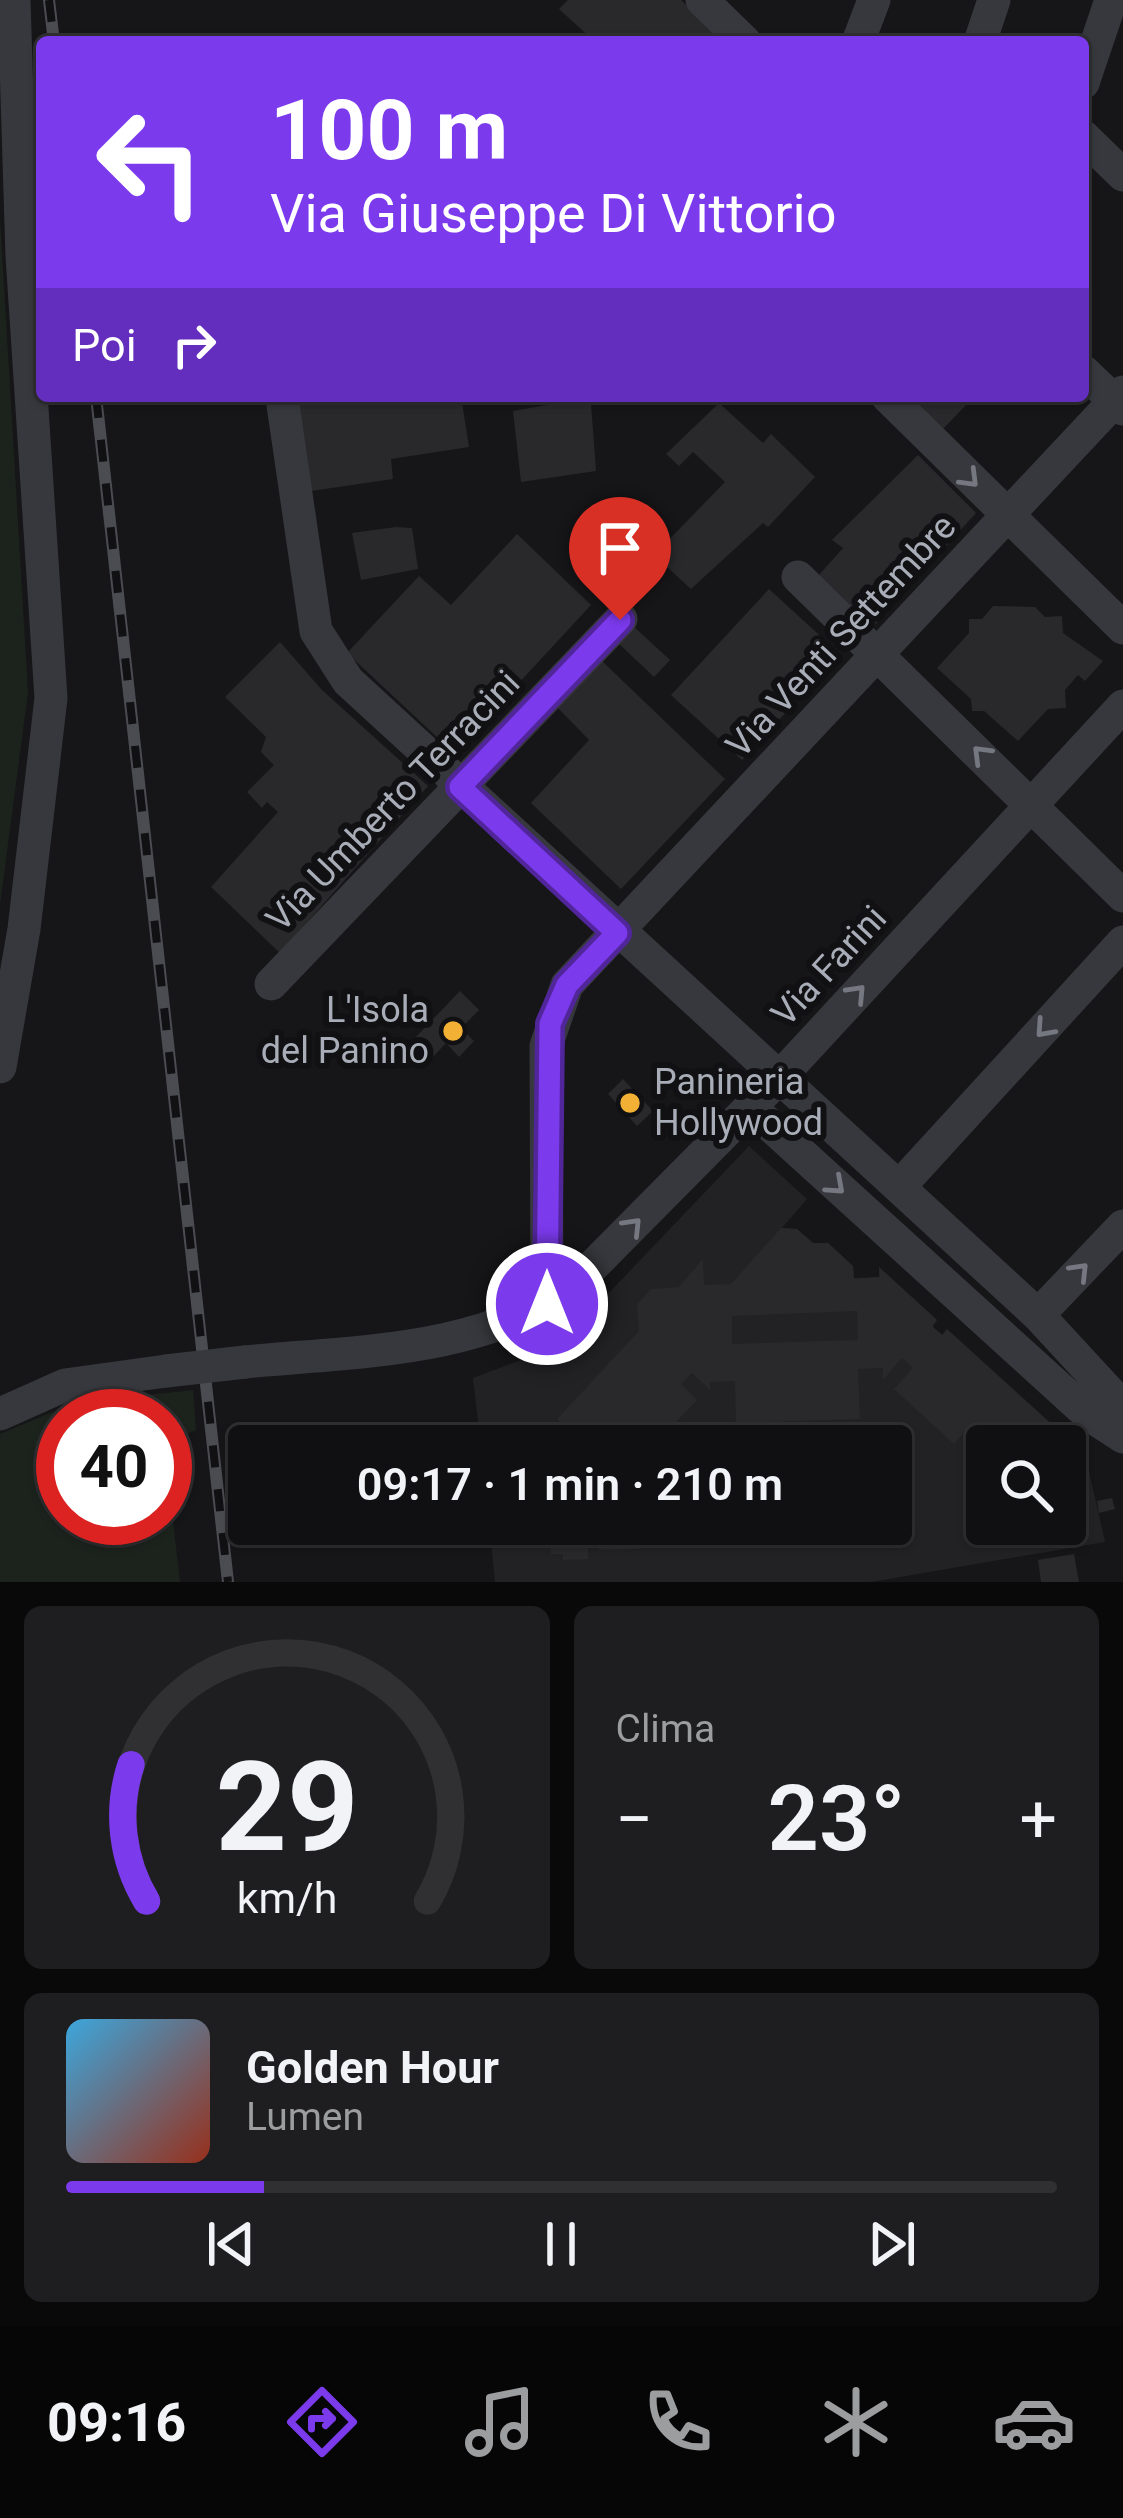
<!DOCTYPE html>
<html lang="it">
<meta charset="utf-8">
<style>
:root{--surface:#101012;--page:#1e1e20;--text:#f1f3f6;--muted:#9c9d9f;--line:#303032;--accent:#7c3aed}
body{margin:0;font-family:Roboto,sans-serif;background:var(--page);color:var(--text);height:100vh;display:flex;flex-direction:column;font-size:45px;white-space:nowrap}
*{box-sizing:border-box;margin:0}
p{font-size:39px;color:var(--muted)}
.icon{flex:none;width:66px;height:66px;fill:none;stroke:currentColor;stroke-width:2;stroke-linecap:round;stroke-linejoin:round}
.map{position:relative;height:1582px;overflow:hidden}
.details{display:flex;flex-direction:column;gap:24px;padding:24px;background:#09090a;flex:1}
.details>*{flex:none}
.top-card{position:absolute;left:36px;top:36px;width:1053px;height:366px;border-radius:12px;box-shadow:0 3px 9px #0004,0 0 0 3px var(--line);background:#7c3aed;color:#fff;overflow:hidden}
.fabs{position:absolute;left:966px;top:1425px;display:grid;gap:24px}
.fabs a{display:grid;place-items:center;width:120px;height:120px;border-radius:12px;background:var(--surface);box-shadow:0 3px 9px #0004,0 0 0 3px var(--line);font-size:60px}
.speed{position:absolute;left:36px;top:1389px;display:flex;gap:24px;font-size:60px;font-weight:700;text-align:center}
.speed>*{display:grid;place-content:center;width:156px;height:156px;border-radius:50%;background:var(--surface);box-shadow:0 3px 9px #0004,0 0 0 3px var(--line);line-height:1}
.speed .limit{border:18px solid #d22;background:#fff;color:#111}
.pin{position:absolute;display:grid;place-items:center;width:102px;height:102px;color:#fff;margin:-123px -51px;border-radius:50% 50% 50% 0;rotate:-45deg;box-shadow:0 0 12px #0007}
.pin .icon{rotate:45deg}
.me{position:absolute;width:132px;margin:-66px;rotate:0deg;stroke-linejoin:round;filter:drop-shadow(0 0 9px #0008)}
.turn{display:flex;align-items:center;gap:42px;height:252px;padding:0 36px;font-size:54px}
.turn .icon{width:156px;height:156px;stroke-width:2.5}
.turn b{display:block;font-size:84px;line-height:102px}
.then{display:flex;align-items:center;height:114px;padding:0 36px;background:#0003;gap:24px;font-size:45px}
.big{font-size:90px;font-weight:600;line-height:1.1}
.details .widget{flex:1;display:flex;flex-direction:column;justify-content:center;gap:18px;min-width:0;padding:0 42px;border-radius:18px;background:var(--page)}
.details .dial{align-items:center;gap:0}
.dial svg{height:312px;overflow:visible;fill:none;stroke:var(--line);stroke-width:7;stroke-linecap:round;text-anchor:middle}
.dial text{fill:var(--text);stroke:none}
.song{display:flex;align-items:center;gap:36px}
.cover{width:144px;height:144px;border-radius:18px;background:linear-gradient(135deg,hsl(200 70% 55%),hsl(10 70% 35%))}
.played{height:12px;border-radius:6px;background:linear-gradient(90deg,var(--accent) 20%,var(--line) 20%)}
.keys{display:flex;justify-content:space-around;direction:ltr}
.heat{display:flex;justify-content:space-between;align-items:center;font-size:66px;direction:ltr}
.details .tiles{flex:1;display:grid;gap:24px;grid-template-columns:1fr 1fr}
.widget:last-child{grid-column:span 2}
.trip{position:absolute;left:228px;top:1425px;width:684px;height:120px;border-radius:12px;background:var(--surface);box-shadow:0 3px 9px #0004,0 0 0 3px var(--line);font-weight:600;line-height:120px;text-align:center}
.dock{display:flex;height:192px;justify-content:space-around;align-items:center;background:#060607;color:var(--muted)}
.dock .icon{width:84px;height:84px}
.dock .current{color:var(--accent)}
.dock b{font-size:54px;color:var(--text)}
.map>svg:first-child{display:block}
</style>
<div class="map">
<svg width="1123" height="1582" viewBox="0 0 1123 1582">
<rect width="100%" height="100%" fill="#161618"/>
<path fill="#222225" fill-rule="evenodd" d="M749 1146 807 1199 782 1228 797 1229 813 1243H828L853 1266 854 1278 879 1277V1267L937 1320 933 1327 1077 1447 1088 1467 1105 1542 871 1582H495L489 1524H891V1446H481L473 1378 539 1353 582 1321ZM987 1446H1065V1524H987Z"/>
<path fill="#1c231d" d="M0 219 28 692 0 905Z
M193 1390 196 1430 165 1443V1416H63V1518H165V1450L180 1582H0V1434L74 1403Z"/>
<path fill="#29292c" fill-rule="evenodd" d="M568 0H681L724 42H595L559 9Z
M295 396H461L469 447 391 459 393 479 311 491Z
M546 396H629L591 404 596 471 521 482 513 411 547 405Z
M896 396H975L938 434Z
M719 403 763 443 771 434 815 477 768 527 763 523 691 589 654 555 725 482 693 452 679 466 666 454Z
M918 455 976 513 870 630 818 576 843 548 832 540Z
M396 527 412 528 418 569 361 580 352 533Z
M517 534 591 605 454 753 347 653 419 576 451 605Z
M769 589 840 654 742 760 671 695Z
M993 606 1035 607 1045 617 1062 616 1063 633 1103 661 1085 681 1078 675 1065 690 1066 708 1048 709 1018 741 984 711H972L971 699 937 668 969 633V619H982Z
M631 624 670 660 654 677 616 641Z
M280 642 321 689 428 786 280 953 211 887 278 812 267 802 262 808 247 792 274 765 261 752 266 737 225 697Z
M601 660 725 779 621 889 531 803 589 740 556 706Z
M460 991 479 1010 461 1028 474 1041 459 1057 446 1043 431 1059 412 1041Z
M623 1079 653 1111 637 1126 608 1094Z
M781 1228 797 1229 813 1243H828L853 1266 854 1279 880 1277 879 1267 937 1320 932 1326 942 1335 947 1329 1077 1447 1065 1460V1446H987V1475L963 1453 981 1433 972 1424 954 1444 894 1389 913 1368 902 1358 883 1380V1368L858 1369 860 1419 736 1423 735 1381 710 1382V1390L692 1373 681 1384 697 1400 653 1446H630L621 1438 614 1446H556L562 1424 557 1419 639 1331 637 1304 651 1289 679 1287 703 1259 704 1285 731 1284ZM857 1311 858 1340 732 1344V1316Z
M1112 1498 1115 1509 1099 1513 1097 1501Z
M550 1524H639L640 1549 599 1550V1544H588V1559L563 1560V1554H551Z
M1074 1554 1079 1582H1041L1038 1560Z"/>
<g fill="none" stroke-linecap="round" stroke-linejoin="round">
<path stroke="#37383d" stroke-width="33" d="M702 0 745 42
M858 42 874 0
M980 42 994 0
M1083 83 1111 0
M1083 136 1123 175
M1083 371 1123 409
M887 396 1123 628
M282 398 316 631 348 681 1038 1315 1123 1407
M798 577 1123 896
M271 984 621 619
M0 1067 24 929 51 698 22 256 14 0
M750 1107 1089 1415 1123 1437
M899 1187 1123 942
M547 1305 546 1046 567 985 1123 392
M1038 1315 1123 1226
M245 1362C356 1351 479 1353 573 1286L778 1079 1123 706
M0 1414 65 1385 166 1371"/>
<defs>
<path id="rail" d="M49 0 54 42
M96 396 228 1582"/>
</defs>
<use href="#rail" stroke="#4a4c52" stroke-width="12"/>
<use href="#rail" stroke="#111113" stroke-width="8" stroke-dasharray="22" stroke-linecap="butt"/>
<path stroke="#37383d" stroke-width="33" d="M166 1371 245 1362"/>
</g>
<defs><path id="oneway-chevron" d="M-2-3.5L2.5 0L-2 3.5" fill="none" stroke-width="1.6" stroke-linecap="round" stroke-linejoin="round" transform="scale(3)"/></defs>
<g stroke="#757881">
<use href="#oneway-chevron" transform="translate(970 479) rotate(45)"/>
<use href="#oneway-chevron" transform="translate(981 754) rotate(-135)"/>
<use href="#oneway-chevron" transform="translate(857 993) rotate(-47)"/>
<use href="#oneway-chevron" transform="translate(1044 1029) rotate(132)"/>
<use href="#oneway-chevron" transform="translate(836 1186) rotate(42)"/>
<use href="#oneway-chevron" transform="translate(633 1226) rotate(-46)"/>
<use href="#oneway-chevron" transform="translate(1080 1271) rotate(-46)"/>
</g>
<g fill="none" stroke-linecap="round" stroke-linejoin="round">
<defs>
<path id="route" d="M547 1304 550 1024 567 985 617 933 460 787 620 620"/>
</defs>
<use href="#route" stroke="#51269a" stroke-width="30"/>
<use href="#route" stroke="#7c3aed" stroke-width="21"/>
</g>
<g fill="#f2b134" stroke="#111113" stroke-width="4.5">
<circle cx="453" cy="1031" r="12"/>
<circle cx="630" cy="1103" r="12"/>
</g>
<g text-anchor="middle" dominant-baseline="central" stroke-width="12" stroke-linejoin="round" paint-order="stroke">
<g font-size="36" fill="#a8adb8" stroke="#111113">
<text transform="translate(841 636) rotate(-47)">Via Venti Settembre</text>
<text transform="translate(393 801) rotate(-46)">Via Umberto Terracini</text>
<text transform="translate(829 966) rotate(-47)">Via Farini</text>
</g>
<g font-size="36" fill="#a8adb8" stroke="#111113" text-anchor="end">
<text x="429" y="1010">L'Isola<tspan x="429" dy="41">del Panino</tspan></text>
<text x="654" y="1082" text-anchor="start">Panineria<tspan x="654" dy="41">Hollywood</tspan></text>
</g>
</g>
</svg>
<div class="fabs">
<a><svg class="icon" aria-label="search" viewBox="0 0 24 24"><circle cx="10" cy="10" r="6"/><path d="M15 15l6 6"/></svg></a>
</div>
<div class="speed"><div class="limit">40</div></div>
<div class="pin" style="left:620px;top:620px;background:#d93025"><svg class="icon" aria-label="arrive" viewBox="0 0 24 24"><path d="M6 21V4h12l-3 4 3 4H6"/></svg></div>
<svg class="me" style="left:547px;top:1304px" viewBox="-20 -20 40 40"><circle r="17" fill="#7c3aed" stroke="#fff" stroke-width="3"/><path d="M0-11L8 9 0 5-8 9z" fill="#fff"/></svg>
<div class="trip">09:17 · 1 min · 210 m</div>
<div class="top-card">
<div class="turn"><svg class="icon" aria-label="left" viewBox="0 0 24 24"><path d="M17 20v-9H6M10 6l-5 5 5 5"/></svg><div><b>100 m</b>Via Giuseppe Di Vittorio</div></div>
<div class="then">Poi<svg class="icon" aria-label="right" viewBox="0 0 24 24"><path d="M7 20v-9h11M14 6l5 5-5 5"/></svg></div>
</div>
</div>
<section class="details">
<div class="tiles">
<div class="widget dial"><svg viewBox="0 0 100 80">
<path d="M14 69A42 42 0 1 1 86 69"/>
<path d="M14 69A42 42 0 0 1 10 34" stroke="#7c3aed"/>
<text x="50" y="56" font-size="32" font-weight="700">29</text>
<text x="50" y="72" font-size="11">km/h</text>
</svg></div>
<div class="widget"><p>Clima</p>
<div class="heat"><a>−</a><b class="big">23°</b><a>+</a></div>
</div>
<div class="widget">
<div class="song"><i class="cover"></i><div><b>Golden Hour</b><p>Lumen</p></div></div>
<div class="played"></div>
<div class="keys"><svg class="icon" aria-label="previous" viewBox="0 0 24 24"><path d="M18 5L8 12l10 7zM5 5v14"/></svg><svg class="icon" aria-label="pause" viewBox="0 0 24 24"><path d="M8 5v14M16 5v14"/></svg><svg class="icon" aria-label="next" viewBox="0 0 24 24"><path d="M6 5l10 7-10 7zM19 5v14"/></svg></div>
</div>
</div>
</section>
<nav class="dock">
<b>09:16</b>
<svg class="icon current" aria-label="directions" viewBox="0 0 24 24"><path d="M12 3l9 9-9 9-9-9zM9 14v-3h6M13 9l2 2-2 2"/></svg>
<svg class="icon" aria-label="music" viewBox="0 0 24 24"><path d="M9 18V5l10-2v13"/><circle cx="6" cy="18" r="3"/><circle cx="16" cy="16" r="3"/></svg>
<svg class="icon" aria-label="phone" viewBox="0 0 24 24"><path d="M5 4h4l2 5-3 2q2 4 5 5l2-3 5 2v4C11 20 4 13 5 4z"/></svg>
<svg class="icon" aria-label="climate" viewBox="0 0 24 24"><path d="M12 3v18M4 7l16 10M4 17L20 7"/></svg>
<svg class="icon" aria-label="car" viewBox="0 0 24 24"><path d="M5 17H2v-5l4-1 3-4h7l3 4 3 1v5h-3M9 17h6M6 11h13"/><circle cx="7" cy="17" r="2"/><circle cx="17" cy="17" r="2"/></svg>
</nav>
